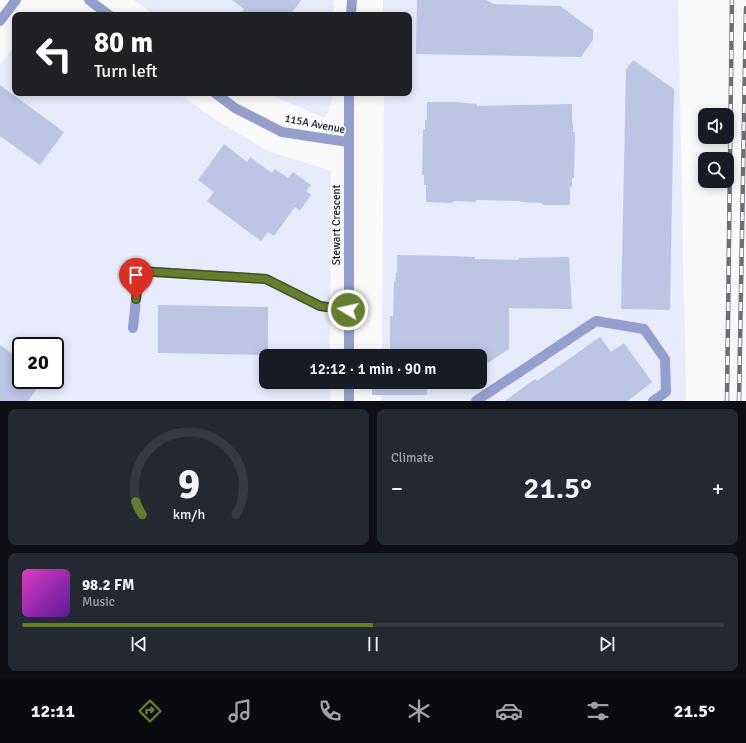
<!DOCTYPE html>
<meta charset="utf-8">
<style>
:root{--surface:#171b24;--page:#242831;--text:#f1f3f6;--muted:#9ea1a6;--line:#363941;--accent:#657d2f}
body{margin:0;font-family:Signika,sans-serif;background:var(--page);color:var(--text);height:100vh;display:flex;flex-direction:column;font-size:15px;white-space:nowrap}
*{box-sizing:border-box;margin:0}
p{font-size:13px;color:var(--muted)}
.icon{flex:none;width:22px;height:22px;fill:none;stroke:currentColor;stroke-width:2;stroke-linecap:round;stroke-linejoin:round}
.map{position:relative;height:401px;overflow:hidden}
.drawer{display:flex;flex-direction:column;gap:8px;padding:8px;background:#0d0f14;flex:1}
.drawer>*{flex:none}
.hud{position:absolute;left:12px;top:12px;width:400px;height:84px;border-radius:8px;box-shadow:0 2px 10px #0003;background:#202124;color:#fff;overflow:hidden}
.buttons{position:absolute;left:698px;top:108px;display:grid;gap:8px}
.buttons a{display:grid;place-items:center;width:36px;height:36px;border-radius:8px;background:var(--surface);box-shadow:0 2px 10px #0003;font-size:20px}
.speed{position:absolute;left:12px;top:337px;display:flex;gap:8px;font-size:20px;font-weight:700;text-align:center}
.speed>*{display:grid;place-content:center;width:52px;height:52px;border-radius:50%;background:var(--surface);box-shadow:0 2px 10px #0003;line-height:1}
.speed .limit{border:2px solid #111;border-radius:6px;background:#fff;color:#111}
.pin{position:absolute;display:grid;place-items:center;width:34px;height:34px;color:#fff;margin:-41px -17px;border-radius:50% 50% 50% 0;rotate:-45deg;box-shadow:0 0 4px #0007}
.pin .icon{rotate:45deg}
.me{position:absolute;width:44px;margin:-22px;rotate:279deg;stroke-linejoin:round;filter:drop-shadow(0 0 3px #0008)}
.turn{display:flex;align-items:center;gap:14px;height:84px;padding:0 16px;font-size:18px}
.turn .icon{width:52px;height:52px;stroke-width:2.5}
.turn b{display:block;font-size:28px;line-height:34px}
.big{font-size:30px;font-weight:600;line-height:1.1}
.drawer .widget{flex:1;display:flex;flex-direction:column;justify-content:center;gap:6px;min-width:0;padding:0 14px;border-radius:8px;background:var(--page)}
.drawer .dial{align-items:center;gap:0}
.dial svg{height:104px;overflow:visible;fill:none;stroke:var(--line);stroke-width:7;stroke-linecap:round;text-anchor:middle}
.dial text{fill:var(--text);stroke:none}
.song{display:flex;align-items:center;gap:12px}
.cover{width:48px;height:48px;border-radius:6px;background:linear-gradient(135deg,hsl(310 70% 55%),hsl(270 70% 35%))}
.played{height:4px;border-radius:2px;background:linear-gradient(90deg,var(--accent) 50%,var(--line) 50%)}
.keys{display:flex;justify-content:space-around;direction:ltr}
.heat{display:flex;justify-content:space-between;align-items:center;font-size:22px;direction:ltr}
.drawer .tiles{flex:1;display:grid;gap:8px;grid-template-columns:1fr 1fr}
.widget:last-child{grid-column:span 2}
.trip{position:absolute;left:259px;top:349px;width:228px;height:40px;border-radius:8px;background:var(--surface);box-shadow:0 2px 10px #0003;font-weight:600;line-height:40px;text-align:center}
.dock{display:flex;height:64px;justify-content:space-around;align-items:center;background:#090b0e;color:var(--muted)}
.dock .icon{width:28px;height:28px}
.dock .current{color:var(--accent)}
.dock b{font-size:18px;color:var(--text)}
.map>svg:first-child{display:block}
</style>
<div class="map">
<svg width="746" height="401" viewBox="0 0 746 401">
<rect width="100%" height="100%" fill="#f9f9f9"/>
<path fill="#e7ebfb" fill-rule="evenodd" d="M134 0H334V15H154Z
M383 0H678L686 401H381L382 382H480V356H382L384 93H409V15H383Z
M15 45V93H178L216 120 268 151 331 171 330 356H266V382H330V401H0V65ZM21 346H55V380H21Z
M266 93H332V101L325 118Z"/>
<path fill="#bdc5e5" d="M232 0H301L290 15H239L244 9Z
M417 0H486L494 4 560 6 593 30V40L581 57 416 54Z
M633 60 674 89 670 310 621 309 626 70Z
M0 85 64 132 40 165 0 136Z
M427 102H455L477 104V106L572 104V122H573V132H575L574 178H572V187H570V205H543V203L520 202V201L476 200V202L453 201V203L426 202V185H424V175H422L423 129H425V120H427Z
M224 144 247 162 250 157 272 173 275 169 288 178 293 172 311 185 306 191 311 195 300 211 295 207 274 236 268 232 261 241 207 201 214 192 198 180Z
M397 255 452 256 475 257V259L519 260V258L569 257 572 309 509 308V349L480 368V356H390V316H393L394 282H395L396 273H397Z
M158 305 268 307V355L158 353Z
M600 337 611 352 624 343 652 382 628 401H505L535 379 537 381Z
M0 345 21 360V380H43L28 401H0Z
M372 382H427V395H372Z"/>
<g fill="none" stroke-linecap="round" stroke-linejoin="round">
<path stroke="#949fcd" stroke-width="10" d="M133 328 139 271 266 279 320 306 349 310
M476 401 596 321 644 329 665 359 666 392 653 401"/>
<path stroke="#949fcd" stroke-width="10" d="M89 0 109 15
M351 15 352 0
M0 21 16 0
M215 93 235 108 282 132 348 142
M349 356V93
M349 382V401"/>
<defs>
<path id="rail" d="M727 401 732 0
M739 401 746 8"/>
</defs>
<use href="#rail" stroke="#6c6e75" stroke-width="4.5"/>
<use href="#rail" stroke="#f9f9f9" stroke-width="3" stroke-dasharray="9" stroke-linecap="butt"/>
</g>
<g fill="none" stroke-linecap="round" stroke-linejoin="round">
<defs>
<path id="route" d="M136 299 139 271 266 279 320 306 348 310"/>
</defs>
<use href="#route" stroke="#42511f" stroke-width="10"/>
<use href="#route" stroke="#657d2f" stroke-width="7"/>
</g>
<g text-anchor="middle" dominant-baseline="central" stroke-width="3" stroke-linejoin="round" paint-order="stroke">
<g font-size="11" fill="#181b26" stroke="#f9f9f9">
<text transform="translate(315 124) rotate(11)">115A Avenue</text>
<text transform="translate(336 225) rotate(-90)">Stewart Crescent</text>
</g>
</g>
</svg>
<div class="buttons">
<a><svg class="icon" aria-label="sound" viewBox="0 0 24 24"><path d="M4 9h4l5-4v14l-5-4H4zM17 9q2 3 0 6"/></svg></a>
<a><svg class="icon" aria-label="search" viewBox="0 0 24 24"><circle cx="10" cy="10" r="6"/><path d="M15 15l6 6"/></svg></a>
</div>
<div class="speed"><div class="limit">20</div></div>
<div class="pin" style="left:136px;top:299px;background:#d93025"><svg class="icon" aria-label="arrive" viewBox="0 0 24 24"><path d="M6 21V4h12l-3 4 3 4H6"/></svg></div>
<svg class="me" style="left:348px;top:310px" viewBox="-20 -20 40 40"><circle r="17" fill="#657d2f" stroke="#fff" stroke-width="3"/><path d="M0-11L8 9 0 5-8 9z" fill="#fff"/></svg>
<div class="trip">12:12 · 1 min · 90 m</div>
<div class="hud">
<div class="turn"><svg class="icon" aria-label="left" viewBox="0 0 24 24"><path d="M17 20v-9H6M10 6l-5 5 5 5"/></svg><div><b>80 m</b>Turn left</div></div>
</div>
</div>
<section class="drawer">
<div class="tiles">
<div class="widget dial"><svg viewBox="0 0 100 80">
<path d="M14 69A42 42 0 1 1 86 69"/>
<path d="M14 69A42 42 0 0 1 9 59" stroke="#657d2f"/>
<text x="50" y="56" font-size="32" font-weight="700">9</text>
<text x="50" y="72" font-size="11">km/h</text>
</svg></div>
<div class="widget"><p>Climate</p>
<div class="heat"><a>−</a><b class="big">21.5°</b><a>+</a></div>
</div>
<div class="widget">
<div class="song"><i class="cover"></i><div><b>98.2 FM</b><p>Music</p></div></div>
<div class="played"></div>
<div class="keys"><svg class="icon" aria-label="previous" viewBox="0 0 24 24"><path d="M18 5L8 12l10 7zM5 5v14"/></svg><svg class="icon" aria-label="pause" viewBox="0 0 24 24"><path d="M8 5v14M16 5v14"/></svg><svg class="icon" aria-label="next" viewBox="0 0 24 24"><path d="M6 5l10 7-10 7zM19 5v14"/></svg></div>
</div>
</div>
</section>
<nav class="dock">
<b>12:11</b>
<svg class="icon current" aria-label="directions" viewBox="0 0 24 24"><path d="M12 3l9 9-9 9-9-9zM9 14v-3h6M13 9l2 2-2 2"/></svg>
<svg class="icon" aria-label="music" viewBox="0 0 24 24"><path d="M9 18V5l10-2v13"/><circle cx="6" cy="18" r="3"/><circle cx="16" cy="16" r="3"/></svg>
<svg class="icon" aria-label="phone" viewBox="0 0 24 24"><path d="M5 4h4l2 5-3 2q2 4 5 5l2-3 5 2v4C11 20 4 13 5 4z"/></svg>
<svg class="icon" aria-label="climate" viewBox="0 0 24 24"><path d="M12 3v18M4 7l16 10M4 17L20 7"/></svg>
<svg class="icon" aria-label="car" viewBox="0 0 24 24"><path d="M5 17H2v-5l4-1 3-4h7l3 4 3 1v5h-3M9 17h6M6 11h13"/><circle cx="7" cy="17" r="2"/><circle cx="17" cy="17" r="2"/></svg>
<svg class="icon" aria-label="filters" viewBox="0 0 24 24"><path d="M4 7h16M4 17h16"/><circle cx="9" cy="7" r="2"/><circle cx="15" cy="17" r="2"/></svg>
<b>21.5°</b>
</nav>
